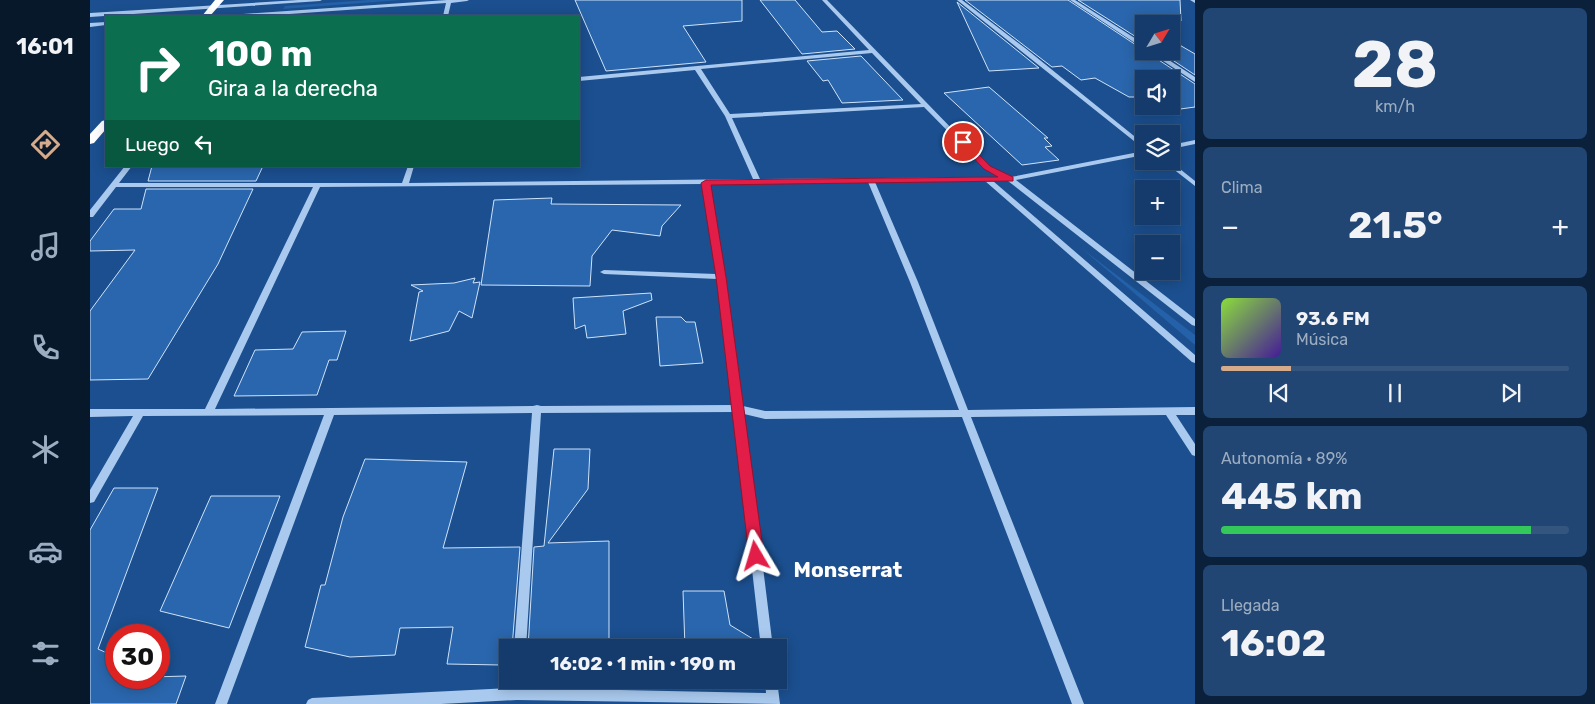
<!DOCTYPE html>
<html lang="es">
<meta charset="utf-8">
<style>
:root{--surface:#143b6b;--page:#214673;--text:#f1f3f6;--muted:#9dadc1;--line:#33557e;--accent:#d6ab8b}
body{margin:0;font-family:Rubik,sans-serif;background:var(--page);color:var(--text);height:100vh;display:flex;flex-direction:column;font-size:19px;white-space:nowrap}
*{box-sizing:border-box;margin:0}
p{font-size:16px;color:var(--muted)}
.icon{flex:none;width:28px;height:28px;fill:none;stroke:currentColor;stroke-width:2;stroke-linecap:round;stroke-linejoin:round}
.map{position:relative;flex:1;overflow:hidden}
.side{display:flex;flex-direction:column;gap:8px;padding:8px;background:#0b203b;width:400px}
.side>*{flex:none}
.top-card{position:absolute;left:15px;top:15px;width:475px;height:152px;border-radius:0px;box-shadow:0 2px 12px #0003,0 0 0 1px var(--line);background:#0b6e4f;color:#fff;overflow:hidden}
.needle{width:32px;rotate:52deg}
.buttons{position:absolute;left:1045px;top:15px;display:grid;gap:10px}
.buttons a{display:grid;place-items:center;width:45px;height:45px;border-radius:0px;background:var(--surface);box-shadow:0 2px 12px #0003,0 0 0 1px var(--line);font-size:25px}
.speed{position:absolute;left:15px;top:624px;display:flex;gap:10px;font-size:25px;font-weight:700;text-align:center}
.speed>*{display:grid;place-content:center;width:65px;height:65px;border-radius:50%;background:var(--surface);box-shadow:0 2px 12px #0003,0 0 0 1px var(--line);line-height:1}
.speed .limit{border:8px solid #d22;background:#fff;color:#111}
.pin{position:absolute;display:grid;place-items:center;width:42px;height:42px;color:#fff;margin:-21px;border:2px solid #fff;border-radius:50%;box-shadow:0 1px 5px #0007}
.me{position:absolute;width:55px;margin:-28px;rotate:353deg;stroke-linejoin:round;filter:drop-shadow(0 0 4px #0008)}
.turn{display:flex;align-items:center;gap:18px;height:105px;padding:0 20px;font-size:22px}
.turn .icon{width:65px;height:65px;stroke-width:2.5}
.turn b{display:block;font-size:35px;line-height:42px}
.then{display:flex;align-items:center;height:48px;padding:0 20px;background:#0003;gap:10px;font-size:19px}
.big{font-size:38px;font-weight:700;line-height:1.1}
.side .tile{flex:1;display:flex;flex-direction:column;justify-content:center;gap:8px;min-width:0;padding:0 18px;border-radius:8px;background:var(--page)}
.side .dial{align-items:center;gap:0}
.dial b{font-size:65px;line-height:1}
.song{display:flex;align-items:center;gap:15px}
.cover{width:60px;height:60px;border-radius:8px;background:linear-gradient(135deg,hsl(90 70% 55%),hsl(260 70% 35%))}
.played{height:5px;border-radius:2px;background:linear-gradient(90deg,var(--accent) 20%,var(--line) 20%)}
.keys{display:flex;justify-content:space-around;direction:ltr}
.heat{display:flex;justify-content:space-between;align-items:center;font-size:28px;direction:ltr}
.charge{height:8px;border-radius:4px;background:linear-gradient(90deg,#34c759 89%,var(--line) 0)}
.trip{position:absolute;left:409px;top:639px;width:288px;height:50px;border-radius:0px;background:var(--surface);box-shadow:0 2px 12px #0003,0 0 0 1px var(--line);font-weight:700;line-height:50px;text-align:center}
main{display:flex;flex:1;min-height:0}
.menu{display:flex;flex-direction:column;width:90px;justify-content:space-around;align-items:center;background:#08182b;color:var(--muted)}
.menu .icon{width:35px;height:35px}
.menu .current{color:var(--accent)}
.menu b{font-size:22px;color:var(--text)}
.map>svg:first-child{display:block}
</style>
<main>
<nav class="menu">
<b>16:01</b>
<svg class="icon current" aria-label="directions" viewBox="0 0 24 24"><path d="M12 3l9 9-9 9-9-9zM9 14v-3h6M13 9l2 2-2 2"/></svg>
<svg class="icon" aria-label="music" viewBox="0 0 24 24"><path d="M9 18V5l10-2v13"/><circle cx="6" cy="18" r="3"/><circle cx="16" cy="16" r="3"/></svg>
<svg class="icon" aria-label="phone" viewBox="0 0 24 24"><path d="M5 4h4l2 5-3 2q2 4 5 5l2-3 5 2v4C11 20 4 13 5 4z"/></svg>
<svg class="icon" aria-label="climate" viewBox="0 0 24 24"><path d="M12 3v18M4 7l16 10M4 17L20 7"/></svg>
<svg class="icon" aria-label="car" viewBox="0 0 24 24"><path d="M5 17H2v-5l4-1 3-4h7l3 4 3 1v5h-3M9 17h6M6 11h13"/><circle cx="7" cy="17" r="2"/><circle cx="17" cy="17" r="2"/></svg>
<svg class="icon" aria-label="filters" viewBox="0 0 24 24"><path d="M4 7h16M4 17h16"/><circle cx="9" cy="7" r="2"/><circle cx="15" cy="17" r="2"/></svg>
</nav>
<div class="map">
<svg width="1105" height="704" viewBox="0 0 1105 704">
<rect width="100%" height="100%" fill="#1b4f8f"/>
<path fill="#2461a8" d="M277 0H311L193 9 195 6Z
M990 247 1105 335V345Z"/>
<path fill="#2a66ad" stroke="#cfe3fa" d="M485 0H652V21L593 26 616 62 516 71Z
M670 0H705L732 32 747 31 765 49 712 54Z
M875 0H978L1105 84V107L1061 113 1056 106H1081V79H1054V103L1049 97H1039L1005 78 991 80 972 66 962 67Z
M988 0H1090L1091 21 1053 24 1054 42Z
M867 2 949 68 899 71Z
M1081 40 1105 54V75L1069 51H1081Z
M771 56 813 100 752 103 738 80 733 81 717 61Z
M899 87 958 138H954L962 146 955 147 969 160 932 165 854 93Z
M62 166H173L166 181H58Z
M56 189H163L128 264 58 379 0 380V311L45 250 0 251V241L24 209H51Z
M462 198 461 204 591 205 572 226 570 236 522 230 502 256 500 286 391 285 404 200Z
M385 278 383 283 390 282 382 318 369 311 359 331 320 341 329 292 333 291 321 285 364 283Z
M561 293 562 300 533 311 536 334 497 338 495 325 485 329 483 298Z
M566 317H591L596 322H605L613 363 570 366Z
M256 331 247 360H239L227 395 144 396 165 350 203 349 212 332Z
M464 449H500L498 489 458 543 519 541V648H438L444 547 454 546Z
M275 459 377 462 353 548 430 547 422 648H414L411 665 357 664 363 627 310 628 305 655 260 657 215 647 231 585H235L253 517Z
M24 488H68L8 649 26 657V678L96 676 86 704H0V530Z
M121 496H190L139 628 70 611Z
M593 591H634L640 625 668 642 669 648H595Z"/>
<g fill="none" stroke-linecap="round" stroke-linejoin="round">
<path fill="#a9c9ee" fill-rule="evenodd" d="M208 0H232L230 1 0 17V13Z
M357 0H379L377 1 361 3 358 16H353L356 3 171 16H150L153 14Z
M732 0H737L899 167 921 177 1054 151V155L926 180 1105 319V326L1102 325 918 181H903L1105 355V363L1102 362 895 181 785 182 828 282 878 410 1105 407V415H1086L1105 444V456L1102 455 1076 415 881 417 994 704H982L872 417 675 419 654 414 683 648H671L644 412 451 413 436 648H424L442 413 244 415 137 704H125L234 415 53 416 4 502 0 503V490L43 416 0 417V409H115L223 187H26L3 217H0V210L35 166H42L29 183H312L318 166H324L319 183 663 179 635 116 605 70 489 81V77L779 50ZM782 53 831 104 640 114 611 69ZM834 107 895 169 910 177 670 179 642 118ZM778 182 820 282 869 410 675 411 653 406 635 277 620 184ZM613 184 626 274 514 270 510 272 514 274 627 279 643 405 451 406 447 405 443 406 125 409 230 187Z
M867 0H872L935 48 1054 144V149Z
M980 0H985L1054 44V49Z
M1100 0H1105V3Z
M16 22V25L0 27V23Z
M1058 51H1065L1105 77V82Z
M1105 140V144L1081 149V145Z
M1073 161H1080L1105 181V186Z
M422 680H434V688L676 693 675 680H687L690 704 427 700 351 704H216L218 700 222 698 421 688Z"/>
<path fill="#fff" fill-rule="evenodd" d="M125 0H134L120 16H112Z
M16 120V129L4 143 0 144V134L12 121Z"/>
</g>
<path fill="#e11d48" stroke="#92132f" d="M873 140 876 141 900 166 923 177V181L621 185 636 277 674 556 672 560 666 562 661 560 659 556 626 277 611 183 616 180 908 177 894 169 870 144 869 142Z"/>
<g text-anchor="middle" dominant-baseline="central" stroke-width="5" stroke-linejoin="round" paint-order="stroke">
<g font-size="21" font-weight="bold" fill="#fff" stroke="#1b4f8f">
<text x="758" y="569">Monserrat</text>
</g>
</g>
</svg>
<div class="buttons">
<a><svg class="needle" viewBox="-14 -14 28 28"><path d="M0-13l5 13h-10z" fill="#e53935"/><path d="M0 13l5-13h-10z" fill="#9dadc1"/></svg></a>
<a><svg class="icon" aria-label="sound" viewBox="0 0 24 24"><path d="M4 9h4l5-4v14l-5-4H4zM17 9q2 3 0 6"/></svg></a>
<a><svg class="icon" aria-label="layers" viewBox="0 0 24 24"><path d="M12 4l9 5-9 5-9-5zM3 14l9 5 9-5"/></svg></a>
<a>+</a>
<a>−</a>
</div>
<div class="speed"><div class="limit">30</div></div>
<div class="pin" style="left:873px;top:142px;background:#d93025"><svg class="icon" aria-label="arrive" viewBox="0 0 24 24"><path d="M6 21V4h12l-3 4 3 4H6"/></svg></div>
<svg class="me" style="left:666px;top:556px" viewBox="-20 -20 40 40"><path d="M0-17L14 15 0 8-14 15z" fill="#e11d48" stroke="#fff" stroke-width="4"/></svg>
<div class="trip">16:02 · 1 min · 190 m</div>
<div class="top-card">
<div class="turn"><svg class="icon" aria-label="right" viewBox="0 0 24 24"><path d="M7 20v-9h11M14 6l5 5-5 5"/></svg><div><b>100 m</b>Gira a la derecha</div></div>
<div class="then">Luego<svg class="icon" aria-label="left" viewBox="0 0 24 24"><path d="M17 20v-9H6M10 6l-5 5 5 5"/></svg></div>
</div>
</div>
<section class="side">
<div class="tile dial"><b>28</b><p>km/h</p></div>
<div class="tile"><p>Clima</p>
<div class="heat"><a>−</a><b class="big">21.5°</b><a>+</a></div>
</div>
<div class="tile">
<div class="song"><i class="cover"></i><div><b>93.6 FM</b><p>Música</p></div></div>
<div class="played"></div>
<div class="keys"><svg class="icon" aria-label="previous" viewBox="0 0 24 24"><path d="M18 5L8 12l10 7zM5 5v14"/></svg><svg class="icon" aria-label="pause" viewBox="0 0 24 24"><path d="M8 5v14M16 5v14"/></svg><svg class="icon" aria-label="next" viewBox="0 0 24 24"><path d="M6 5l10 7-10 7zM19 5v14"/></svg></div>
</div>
<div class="tile"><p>Autonomía · 89%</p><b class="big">445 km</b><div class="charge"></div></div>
<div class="tile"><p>Llegada</p><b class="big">16:02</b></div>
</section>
</main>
